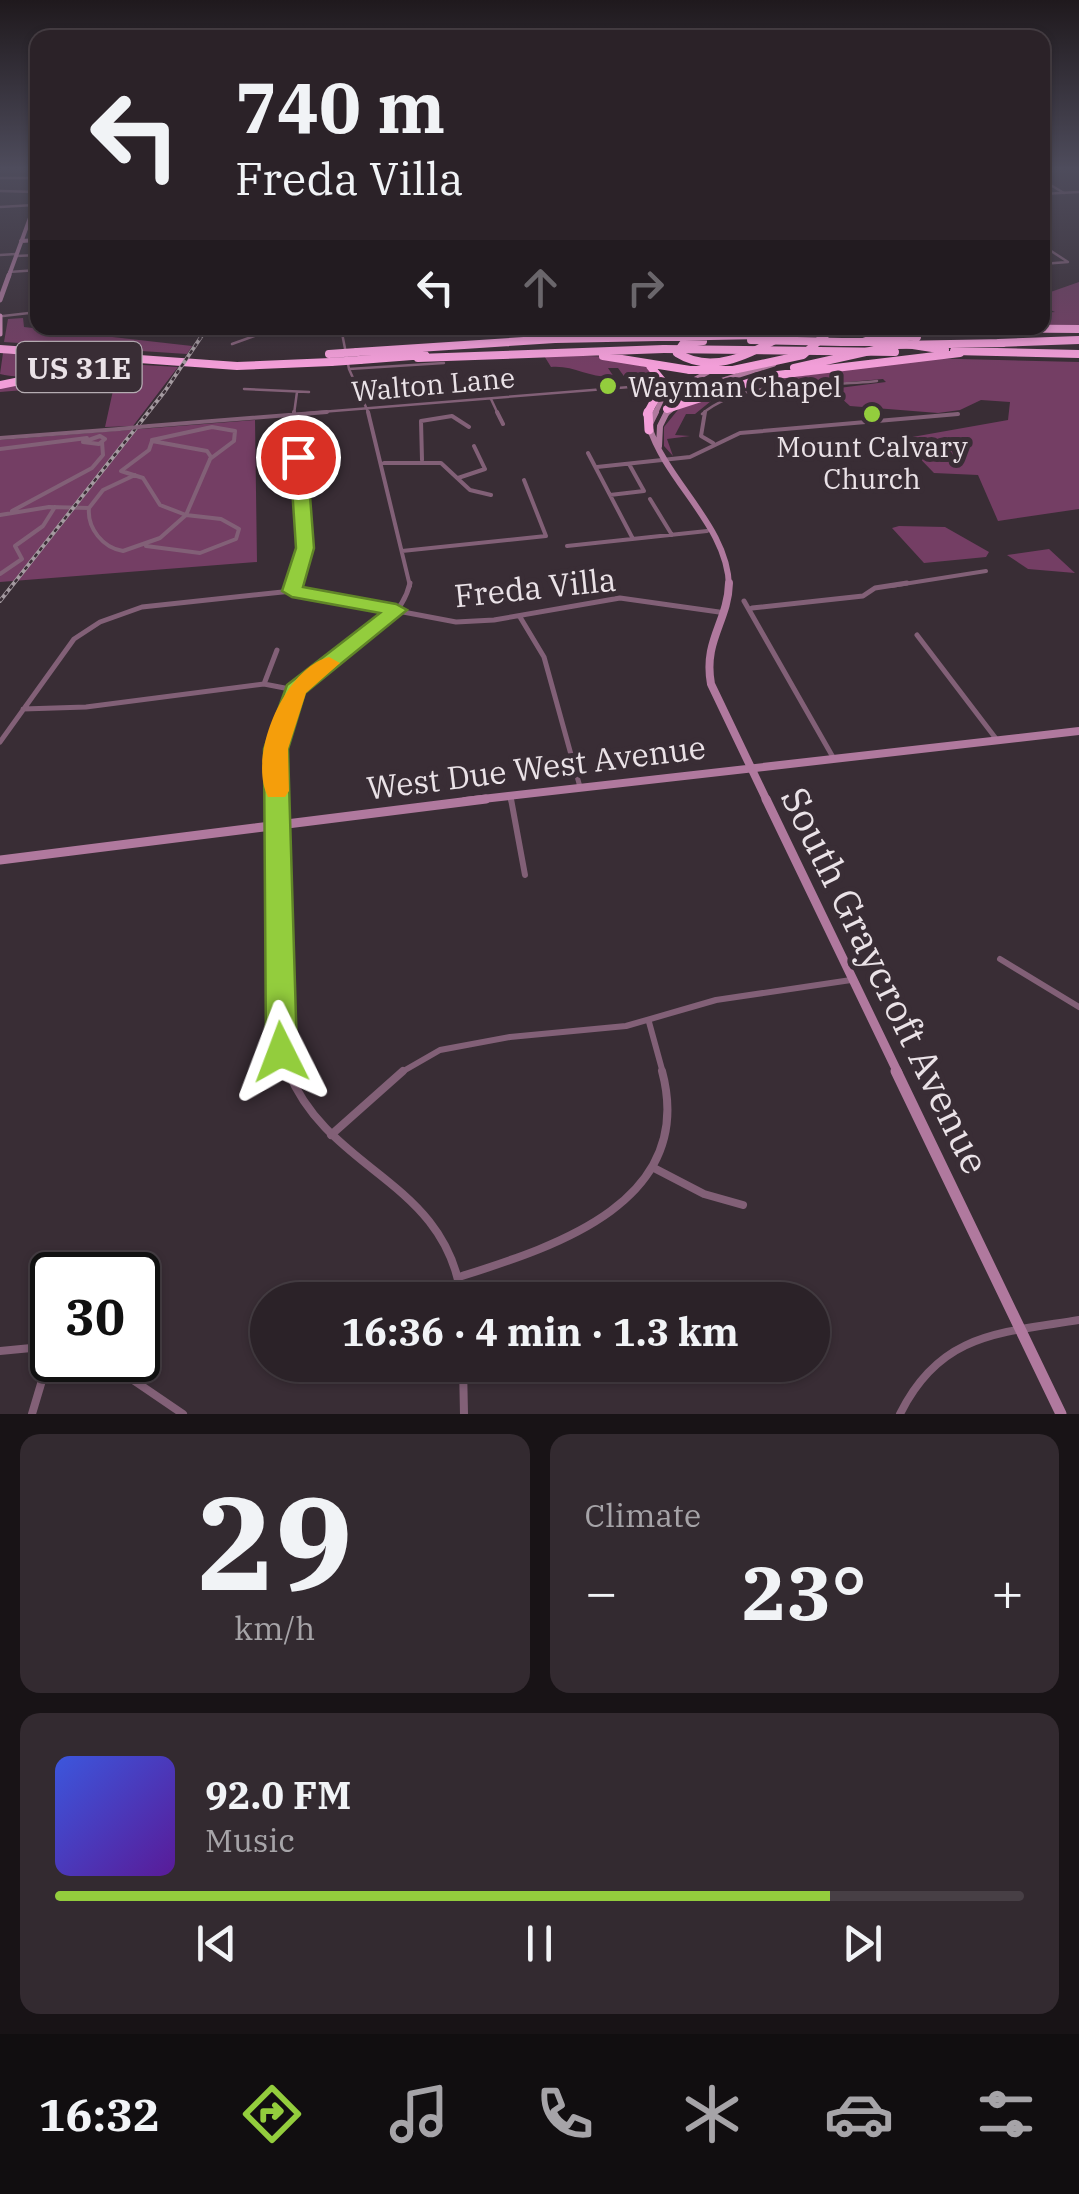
<!DOCTYPE html>
<meta charset="utf-8">
<style>
:root{--surface:#2b2228;--page:#332a30;--text:#f1f3f6;--muted:#a6a4a8;--line:#473f45;--accent:#93cd3d}
body{margin:0;font-family:"IBM Plex Serif",serif;background:var(--page);color:var(--text);height:100vh;display:flex;flex-direction:column;font-size:38px;white-space:nowrap}
*{box-sizing:border-box;margin:0}
p{font-size:32px;color:var(--muted)}
.icon{flex:none;width:55px;height:55px;fill:none;stroke:currentColor;stroke-width:2;stroke-linecap:round;stroke-linejoin:round}
.map{position:relative;height:1414px;overflow:hidden}
.details{display:flex;flex-direction:column;gap:20px;padding:20px;background:#181316;flex:1}
.details>*{flex:none}
.banner{position:absolute;left:30px;top:30px;width:1020px;height:305px;border-radius:20px;box-shadow:0 2px 8px #0004,0 0 0 2px var(--line);background:#2b2228;color:var(--text);overflow:hidden}
.speed{position:absolute;left:30px;top:1252px;display:flex;gap:20px;font-size:50px;font-weight:700;text-align:center}
.speed>*{display:grid;place-content:center;width:130px;height:130px;border-radius:50%;background:var(--surface);box-shadow:0 2px 8px #0004,0 0 0 2px var(--line);line-height:1}
.speed .limit{border:5px solid #111;border-radius:15px;background:#fff;color:#111}
.pin{position:absolute;display:grid;place-items:center;width:85px;height:85px;color:#fff;margin:-42px;border:5px solid #fff;border-radius:50%;box-shadow:0 2px 10px #0007}
.me{position:absolute;width:110px;margin:-55px;rotate:357deg;stroke-linejoin:round;filter:drop-shadow(0 0 8px #0008)}
.turn{display:flex;align-items:center;gap:35px;height:210px;padding:0 40px;font-size:45px}
.turn .icon{width:130px;height:130px;stroke-width:2.5}
.turn b{display:block;font-size:70px;line-height:85px}
.lanes{display:flex;align-items:center;height:95px;padding:0 40px;background:#0003;justify-content:center;gap:50px;direction:ltr}
.lanes .off{opacity:.35}
.big{font-size:75px;font-weight:800;line-height:1.1}
.details .tile{flex:1;display:flex;flex-direction:column;justify-content:center;gap:15px;min-width:0;padding:0 35px;border-radius:20px;background:var(--page)}
.details .dial{align-items:center;gap:0}
.dial b{font-size:130px;line-height:1}
.song{display:flex;align-items:center;gap:30px}
.cover{width:120px;height:120px;border-radius:15px;background:linear-gradient(135deg,hsl(230 70% 55%),hsl(270 70% 35%))}
.played{height:10px;border-radius:5px;background:linear-gradient(90deg,var(--accent) 80%,var(--line) 80%)}
.keys{display:flex;justify-content:space-around;direction:ltr}
.heat{display:flex;justify-content:space-between;align-items:center;font-size:55px;direction:ltr}
.details .tiles{flex:1;display:grid;gap:20px;grid-template-columns:1fr 1fr}
.tile:last-child{grid-column:span 2}
.trip{position:absolute;left:250px;top:1282px;width:580px;height:100px;border-radius:50px;background:var(--surface);box-shadow:0 2px 8px #0004,0 0 0 2px var(--line);font-weight:800;line-height:100px;text-align:center}
.tabs{display:flex;height:160px;justify-content:space-around;align-items:center;background:#110e10;color:var(--muted)}
.tabs .icon{width:70px;height:70px}
.tabs .current{color:var(--accent)}
.tabs b{font-size:45px;color:var(--text)}
.map>svg:first-child{display:block}
</style>
<div class="map">
<svg width="1079" height="1414" viewBox="0 0 1079 1414">
<rect width="100%" height="100%" fill="#392d35"/>
<path fill="#743e64" d="M1079 282V327H1043V313L1055 312 1043 307 1042 295Z
M23 318 24 327 192 346 187 354 4 342 8 319Z
M3 353 42 355 55 363C41 377 19 379 0 374Z
M543 354 611 357 652 369 660 386 634 390 618 368H608L614 377C588 378 574 365 551 367Z
M921 358 1079 362V509L998 521 978 475 934 473 901 439 1008 420 1010 402 981 400 960 410 938 413 850 406 831 389 886 382 883 379 800 386 772 381 716 397 695 414H686L675 435 690 436 667 439 673 456 664 446V427L681 406 735 386Z
M126 364 178 367 133 426 105 427 114 386 108 383 0 392V387Z
M255 420 257 562 0 582V440Z
M899 526 945 527 989 552 986 557 924 563 892 528Z
M1049 549 1075 573 1028 569 1007 555Z"/>
<g fill="none" stroke-linecap="round" stroke-linejoin="round">
<path stroke="#826077" stroke-width="2.5" d="M0 178H38
M1042 180 1064 193
M0 191 38 192
M0 207 34 205
M1042 245 1049 254 1042 260
M0 255 16 254
M16 256 38 255
M1042 264 1068 262 1048 249
M9 272 38 270
M3 316 38 312
M266 328 290 334 399 328
M341 328 349 369 369 414
M232 344 271 330
M349 369 444 363
M244 389 309 392
M491 399 498 414
M294 414 297 392
M296 414 630 387
M702 414C746 377 821 388 877 381"/>
<path stroke="#826077" stroke-width="4" d="M294 412 305 549 294 586
M368 412 410 586
M497 412 503 424
M705 412 701 436 713 443
M149 426 327 412
M100 436 105 439 99 444 83 442Z
M0 438 119 429
M152 440 212 427 235 431 234 441 210 459
M152 441 207 451 211 457 186 515 160 505 143 478 121 471 149 450Z
M0 449 87 438
M588 453 633 539
M422 460 421 421 452 416 469 427
M384 463H441L470 490 491 495
M597 467 690 457 740 433 958 414
M458 478 485 469 474 446
M610 495 644 491 629 464
M650 499 672 535
M89 508 103 490 135 475
M12 511 92 468 103 455 102 442
M0 515 49 507 89 508C87 528 103 548 123 551L160 538 186 515
M146 546 200 553 236 539 239 529 221 519 186 515
M567 546 707 531
M402 551 546 536 524 480
M0 574 22 559 15 546 43 526 55 507
M891 586 986 571"/>
<path stroke="#826077" stroke-width="5" d="M293 590 295 583
M744 601 834 759
M752 608 863 596 875 588 907 583
M520 617 544 657 580 787
M917 635 997 740
M264 684 277 650
M23 709 86 707 264 684 295 690
M0 742 74 639 100 622 142 607 292 591 456 622 494 620 620 598 719 612
M510 795 511 801
M277 801C276 766 273 726 293 694 321 648 397 640 410 583"/>
<path stroke="#826077" stroke-width="6" d="M277 799 281 1052 289 1073
M511 799 525 875
M1000 959 1079 1007
M649 1022 663 1073
M400 1073 440 1050 510 1037 626 1026 716 1000 851 980"/>
<path stroke="#826077" stroke-width="8" d="M288 1071C330 1174 446 1179 462 1300
M331 1135 403 1071
M652 1167 704 1194 743 1205
M462 1276C557 1246 697 1201 662 1071
M0 1351 52 1346
M96 1360 111 1365 183 1414
M463 1365 464 1414
M32 1414 52 1347
M900 1414C940 1333 999 1333 1079 1320"/>
<path stroke="#826077" stroke-width="2.5" d="M1042 194 1079 192"/>
<path stroke="#b0799e" stroke-width="4" d="M21 241 38 240
M8 278 38 196"/>
<path stroke="#b0799e" stroke-width="5" d="M0 300 9 275
M655 414 663 397 710 371
M666 414 698 388 774 364"/>
<path stroke="#b0799e" stroke-width="6" d="M656 412 649 426C666 482 728 526 729 586
M659 446 660 426 667 412"/>
<path stroke="#b0799e" stroke-width="8" d="M729 583C728 622 703 640 711 684L767 801
M465 801 1079 731"/>
<path stroke="#b0799e" stroke-width="9" d="M766 799 898 1073
M0 860 486 799"/>
<path stroke="#b0799e" stroke-width="11" d="M896 1071 1061 1414"/>
<path stroke="#d28dbc" stroke-width="5" d="M0 316V334"/>
<path stroke="#f29ed8" stroke-width="8" d="M918 328 949 333
M945 328 1079 329
M870 336 917 337
M703 341 683 344 677 353C717 378 760 348 796 328
M842 342H880
M998 343 1079 340
M0 349 237 366 331 362
M954 351 1079 354
M357 352 555 339 762 335
M603 356 690 370
M418 358 664 349
M360 360 425 355
M794 368 897 345 1004 343
M733 370 803 355 833 328
M0 385 113 362
M667 409 769 376 960 353
M647 414 664 383 650 366"/>
<path stroke="#f29ed8" stroke-width="9" d="M648 412 649 430"/>
<defs>
<path id="rail" d="M0 601 165 391 207 328"/>
</defs>
<use href="#rail" stroke="#a49aa0" stroke-width="4"/>
<use href="#rail" stroke="#392d35" stroke-width="2.5" stroke-dasharray="4" stroke-linecap="butt"/>
<path stroke="#826077" stroke-width="4" d="M119 429 149 426"/>
<path stroke="#f29ed8" stroke-width="8" d="M848 328 887 341 945 350
M751 340 842 342
M664 349 895 352
M329 354 357 352
M331 362 360 360
M690 370H733"/>
</g>
<linearGradient id="sky" x2="0" y2="1"><stop stop-color="#1f191d"/><stop offset="0.46" stop-color="#4e4c5c"/><stop offset="1" stop-color="#4e4c5c" stop-opacity="0"/></linearGradient>
<rect width="1079" height="366" fill="url(#sky)"/>
<path fill="#93cd3d" stroke="#608528" stroke-width="2.5" d="M298 452 307 457 314 548 303 587 396 604 407 610 305 693 288 749 297 1052 292 1061 281 1065 270 1061 266 1052 264 749 287 685 380 613 292 597 282 591 296 548 290 457Z"/>
<path fill="#f59e0b" d="M329 657 340 663 306 693 288 749 289 791 285 797H268C247 756 285 668 329 657Z"/>
<g fill="#93cd3d" stroke="#392d35" stroke-width="4">
<circle cx="608" cy="386" r="10"/>
<circle cx="872" cy="414" r="10"/>
</g>
<g text-anchor="middle" dominant-baseline="central" stroke-width="10" stroke-linejoin="round" paint-order="stroke">
<g font-size="28" fill="#eae2e7" stroke="#392d35">
<text transform="translate(433 384) rotate(-5)">Walton Lane</text>
</g>
<g font-size="28" fill="#eae2e7" stroke="#392d35" text-anchor="start">
<text x="628" y="386">Wayman Chapel</text>
<text x="872" y="446" text-anchor="middle">Mount Calvary<tspan x="872" dy="32">Church</tspan></text>
</g>
<rect fill="#392d35" stroke="#b5acb2" stroke-width="2.5" x="16.5" y="342" width="125" height="50" rx="8"/>
<g font-size="30" font-weight="bold" fill="#eae2e7">
<text x="79" y="367">US 31E</text>
</g>
<g font-size="32" fill="#eae2e7" stroke="#392d35">
<text transform="translate(535 587) rotate(-6)">Freda Villa</text>
<text transform="translate(536 767) rotate(-7)">West Due West Avenue</text>
</g>
<g font-size="38" fill="#eae2e7" stroke="#392d35">
<text transform="translate(886 980) rotate(64)">South Graycroft Avenue</text>
</g>
</g>
</svg>
<div class="speed"><div class="limit">30</div></div>
<div class="pin" style="left:298px;top:457px;background:#d93025"><svg class="icon" aria-label="arrive" viewBox="0 0 24 24"><path d="M6 21V4h12l-3 4 3 4H6"/></svg></div>
<svg class="me" style="left:281px;top:1052px" viewBox="-20 -20 40 40"><path d="M0-17L14 15 0 8-14 15z" fill="#93cd3d" stroke="#fff" stroke-width="4"/></svg>
<div class="trip">16:36 · 4 min · 1.3 km</div>
<div class="banner">
<div class="turn"><svg class="icon" aria-label="left" viewBox="0 0 24 24"><path d="M17 20v-9H6M10 6l-5 5 5 5"/></svg><div><b>740 m</b>Freda Villa</div></div>
<div class="lanes"><svg class="icon" aria-label="left" viewBox="0 0 24 24"><path d="M17 20v-9H6M10 6l-5 5 5 5"/></svg><svg class="icon off" aria-label="ahead" viewBox="0 0 24 24"><path d="M12 20V5M6 11l6-6 6 6"/></svg><svg class="icon off" aria-label="right" viewBox="0 0 24 24"><path d="M7 20v-9h11M14 6l5 5-5 5"/></svg></div>
</div>
</div>
<section class="details">
<div class="tiles">
<div class="tile dial"><b>29</b><p>km/h</p></div>
<div class="tile"><p>Climate</p>
<div class="heat"><a>−</a><b class="big">23°</b><a>+</a></div>
</div>
<div class="tile">
<div class="song"><i class="cover"></i><div><b>92.0 FM</b><p>Music</p></div></div>
<div class="played"></div>
<div class="keys"><svg class="icon" aria-label="previous" viewBox="0 0 24 24"><path d="M18 5L8 12l10 7zM5 5v14"/></svg><svg class="icon" aria-label="pause" viewBox="0 0 24 24"><path d="M8 5v14M16 5v14"/></svg><svg class="icon" aria-label="next" viewBox="0 0 24 24"><path d="M6 5l10 7-10 7zM19 5v14"/></svg></div>
</div>
</div>
</section>
<nav class="tabs">
<b>16:32</b>
<svg class="icon current" aria-label="directions" viewBox="0 0 24 24"><path d="M12 3l9 9-9 9-9-9zM9 14v-3h6M13 9l2 2-2 2"/></svg>
<svg class="icon" aria-label="music" viewBox="0 0 24 24"><path d="M9 18V5l10-2v13"/><circle cx="6" cy="18" r="3"/><circle cx="16" cy="16" r="3"/></svg>
<svg class="icon" aria-label="phone" viewBox="0 0 24 24"><path d="M5 4h4l2 5-3 2q2 4 5 5l2-3 5 2v4C11 20 4 13 5 4z"/></svg>
<svg class="icon" aria-label="climate" viewBox="0 0 24 24"><path d="M12 3v18M4 7l16 10M4 17L20 7"/></svg>
<svg class="icon" aria-label="car" viewBox="0 0 24 24"><path d="M5 17H2v-5l4-1 3-4h7l3 4 3 1v5h-3M9 17h6M6 11h13"/><circle cx="7" cy="17" r="2"/><circle cx="17" cy="17" r="2"/></svg>
<svg class="icon" aria-label="filters" viewBox="0 0 24 24"><path d="M4 7h16M4 17h16"/><circle cx="9" cy="7" r="2"/><circle cx="15" cy="17" r="2"/></svg>
</nav>
